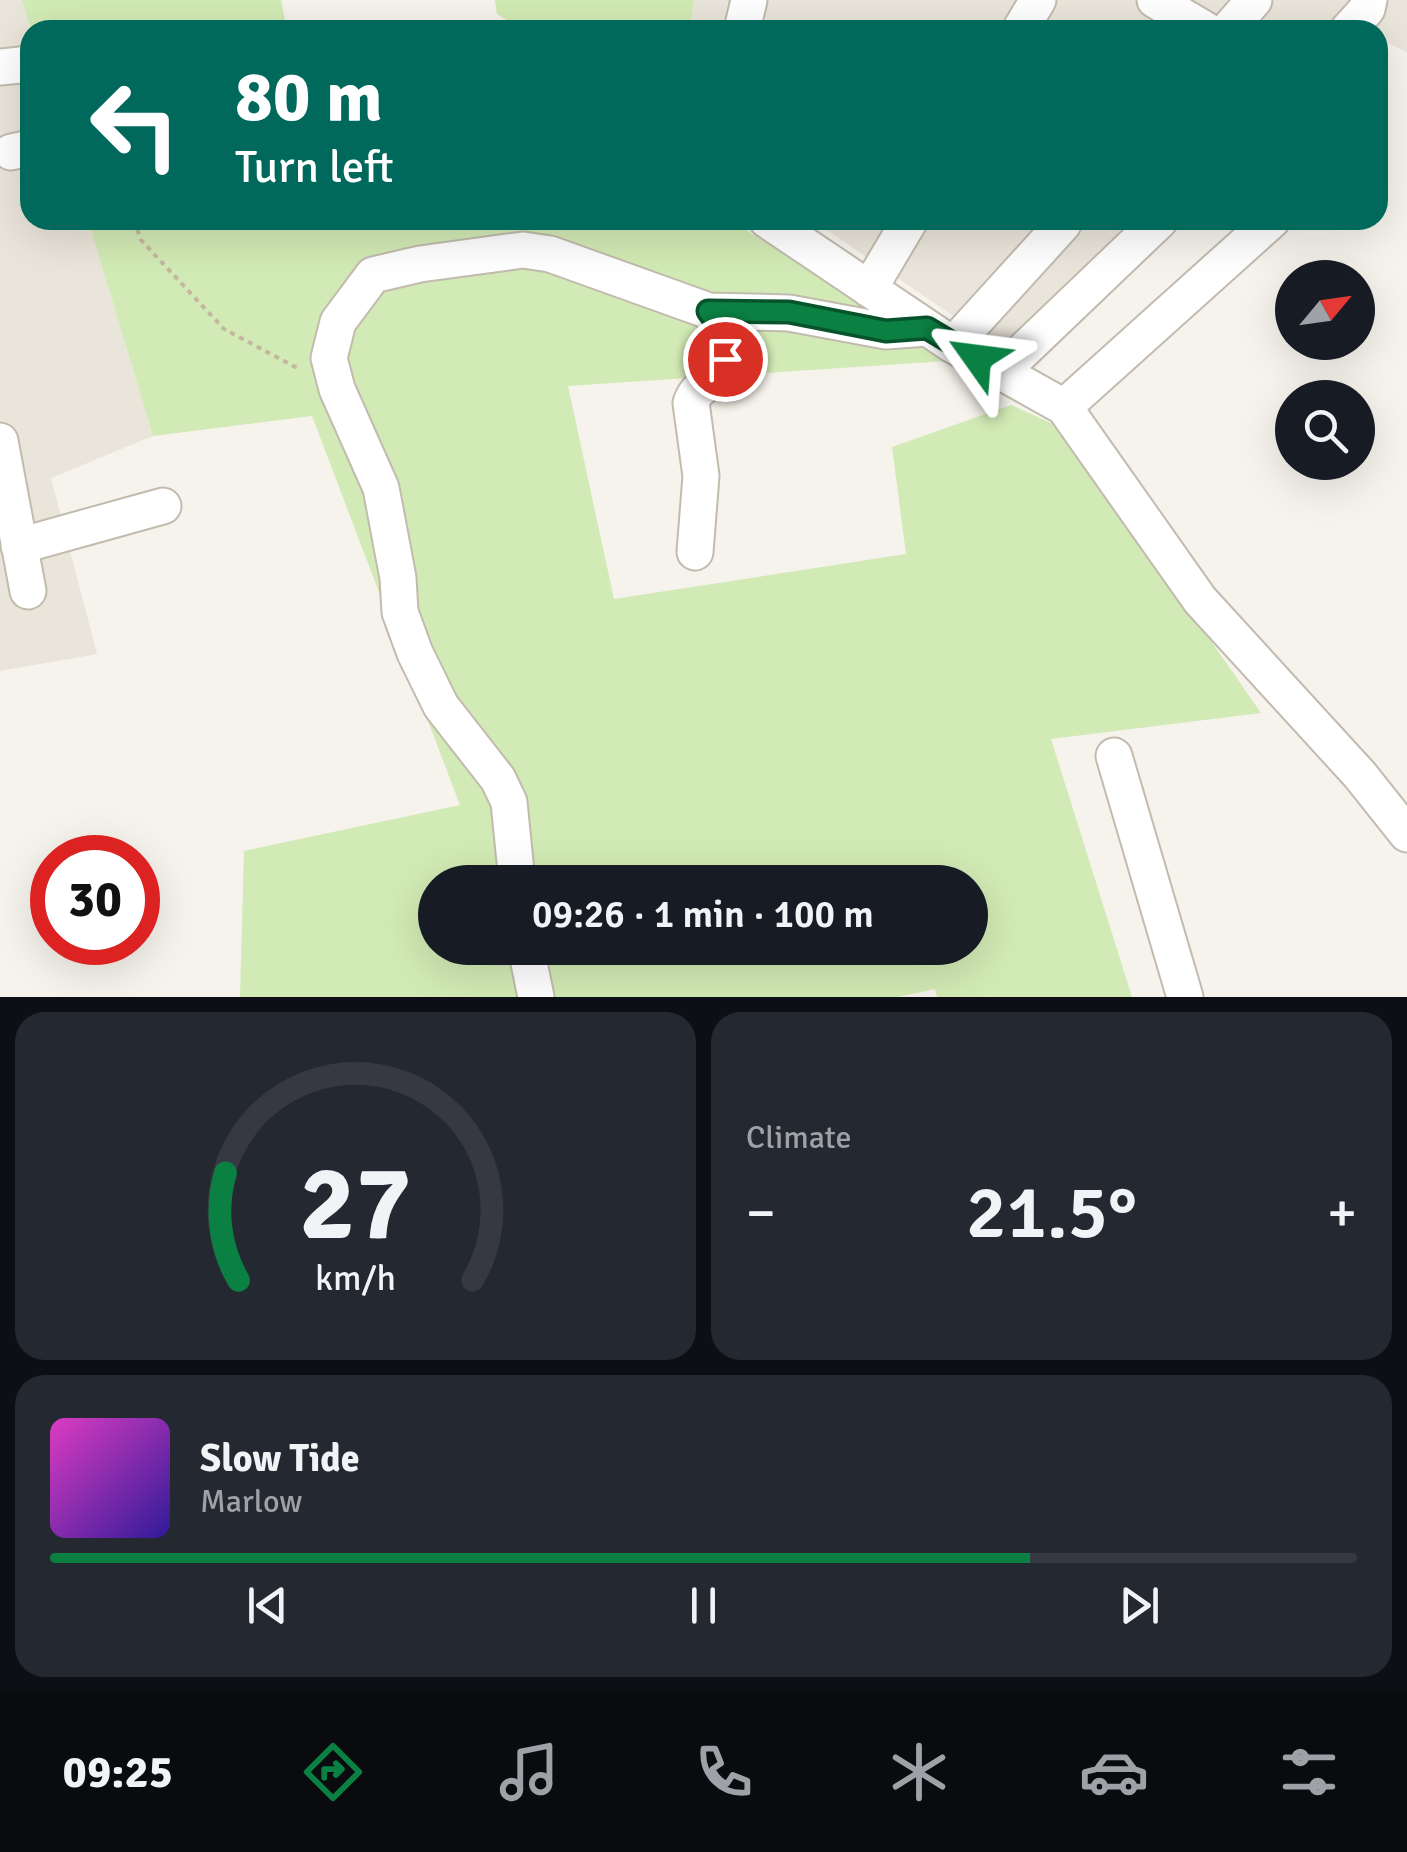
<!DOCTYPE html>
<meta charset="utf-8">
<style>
:root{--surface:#171b24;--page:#242831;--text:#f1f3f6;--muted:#9ea1a6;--line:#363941;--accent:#0b8043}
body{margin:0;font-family:Signika,sans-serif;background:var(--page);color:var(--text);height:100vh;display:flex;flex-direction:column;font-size:38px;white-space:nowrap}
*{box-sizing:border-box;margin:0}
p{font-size:32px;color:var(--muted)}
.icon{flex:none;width:55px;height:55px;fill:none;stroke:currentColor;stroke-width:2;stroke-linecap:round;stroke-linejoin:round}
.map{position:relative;height:997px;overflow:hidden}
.panel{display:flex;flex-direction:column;gap:15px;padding:15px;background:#0d0f14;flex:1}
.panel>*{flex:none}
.banner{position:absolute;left:20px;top:20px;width:1368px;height:210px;border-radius:30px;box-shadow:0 10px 40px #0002;background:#00695c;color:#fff;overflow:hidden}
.needle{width:65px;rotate:61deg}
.tools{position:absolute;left:1275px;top:260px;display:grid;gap:20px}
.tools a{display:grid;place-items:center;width:100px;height:100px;border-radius:50%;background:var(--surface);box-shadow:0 10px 40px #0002;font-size:50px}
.speed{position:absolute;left:30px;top:835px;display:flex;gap:20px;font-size:50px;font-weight:700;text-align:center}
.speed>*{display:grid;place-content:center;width:130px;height:130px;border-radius:50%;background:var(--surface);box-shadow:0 10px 40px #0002;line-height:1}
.speed .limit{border:15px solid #d22;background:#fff;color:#111}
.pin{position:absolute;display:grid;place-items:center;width:85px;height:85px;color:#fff;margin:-42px;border:5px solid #fff;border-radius:50%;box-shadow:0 2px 10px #0007}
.me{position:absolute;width:110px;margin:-55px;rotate:301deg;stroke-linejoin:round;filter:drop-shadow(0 0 8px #0008)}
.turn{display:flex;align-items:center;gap:35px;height:210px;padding:0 50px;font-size:45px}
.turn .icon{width:130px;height:130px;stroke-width:2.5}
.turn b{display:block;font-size:70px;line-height:85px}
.big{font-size:75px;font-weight:600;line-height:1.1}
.panel .tile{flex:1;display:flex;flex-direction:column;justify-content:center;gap:15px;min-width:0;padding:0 35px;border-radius:30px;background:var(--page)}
.panel .dial{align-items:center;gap:0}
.dial svg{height:260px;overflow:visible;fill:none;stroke:var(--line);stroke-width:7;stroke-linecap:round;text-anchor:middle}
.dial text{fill:var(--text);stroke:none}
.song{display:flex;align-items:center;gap:30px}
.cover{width:120px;height:120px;border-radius:15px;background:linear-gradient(135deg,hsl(310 70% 55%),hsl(250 70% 35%))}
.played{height:10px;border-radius:5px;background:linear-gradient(90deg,var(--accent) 75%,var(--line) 75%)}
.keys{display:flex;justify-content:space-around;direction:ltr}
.heat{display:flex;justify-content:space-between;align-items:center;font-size:55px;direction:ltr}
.panel .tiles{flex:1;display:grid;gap:15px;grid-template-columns:1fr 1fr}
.tile:last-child{grid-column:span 2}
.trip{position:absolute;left:418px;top:865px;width:570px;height:100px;border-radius:50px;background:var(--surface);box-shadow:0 10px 40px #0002;font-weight:600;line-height:100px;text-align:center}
.tab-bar{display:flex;height:160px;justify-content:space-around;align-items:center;background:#090b0e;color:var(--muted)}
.tab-bar .icon{width:70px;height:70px}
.tab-bar .current{color:var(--accent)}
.tab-bar b{font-size:45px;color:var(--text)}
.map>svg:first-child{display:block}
</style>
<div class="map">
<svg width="1407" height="997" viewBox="0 0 1407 997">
<rect width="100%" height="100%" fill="#f6f3ec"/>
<path fill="#eae5da" d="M0 0H22L31 30 30 220H88L153 436 51 478 97 654 0 671Z
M694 0H1407V52L1378 38V30H690Z
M812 220H1141L1005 351Z"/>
<path fill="#d2eab5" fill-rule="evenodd" d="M22 0H281L287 30H31Z
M495 0H694L690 30H523L497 14Z
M88 220H731L946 361 568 386 614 599 906 554 892 447 1011 405 1064 429 1261 713 1051 739 1132 997H937L935 989 898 997H240L244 851 460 805 312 416 153 436ZM435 882H970V948H435Z"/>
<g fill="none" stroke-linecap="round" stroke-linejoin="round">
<defs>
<path id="minor" d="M1155 0 1206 30
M742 30 749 0
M1020 30 1038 0
M1228 30 1254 0
M1348 30 1367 9 1369 0
M0 67 30 64
M11 152 30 148
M767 220 953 345 1064 407 1200 600 1360 775 1407 834
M869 289 910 220
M709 311 789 313 886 331 927 328
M953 345 1063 224
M1001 372 1160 220
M1064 407 1272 220
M0 441 28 591
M19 546 163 506
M1114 756 1185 997
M517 882 509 802 498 779 441 706 415 653 400 612 398 578 381 488 337 389 329 358 338 322 373 275 420 264 523 250 550 254 709 311C722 330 736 360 713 379 702 388 696 389 691 403L701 476 695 552
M526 948 536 997"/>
</defs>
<use href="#minor" stroke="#c2bbae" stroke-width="39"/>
<path stroke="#c4b79f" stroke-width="4" stroke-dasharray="5 5" stroke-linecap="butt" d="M134 220 141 240 224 329 301 370"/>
<use href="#minor" stroke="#fff" stroke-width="35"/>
</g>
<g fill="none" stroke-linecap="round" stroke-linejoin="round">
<defs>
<path id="route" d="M725 359 720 328 708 311 789 312 886 331 927 328 977 358"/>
</defs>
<use href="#route" stroke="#07532c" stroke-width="25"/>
<use href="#route" stroke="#0b8043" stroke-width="18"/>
</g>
</svg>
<div class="tools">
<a><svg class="needle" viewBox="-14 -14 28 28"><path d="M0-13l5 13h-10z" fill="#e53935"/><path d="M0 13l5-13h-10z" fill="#9ea1a6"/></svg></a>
<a><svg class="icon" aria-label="search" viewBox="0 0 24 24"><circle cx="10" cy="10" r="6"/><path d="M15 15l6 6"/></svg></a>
</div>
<div class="speed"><div class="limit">30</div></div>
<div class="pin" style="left:725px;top:359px;background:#d93025"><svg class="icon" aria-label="arrive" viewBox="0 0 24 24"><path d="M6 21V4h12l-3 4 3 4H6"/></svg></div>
<svg class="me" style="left:977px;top:358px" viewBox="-20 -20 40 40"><path d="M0-17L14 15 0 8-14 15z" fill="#0b8043" stroke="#fff" stroke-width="4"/></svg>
<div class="trip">09:26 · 1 min · 100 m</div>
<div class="banner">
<div class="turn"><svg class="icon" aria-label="left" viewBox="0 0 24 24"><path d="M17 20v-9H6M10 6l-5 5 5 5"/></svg><div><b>80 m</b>Turn left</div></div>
</div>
</div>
<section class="panel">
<div class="tiles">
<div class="tile dial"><svg viewBox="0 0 100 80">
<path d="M14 69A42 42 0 1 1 86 69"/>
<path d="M14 69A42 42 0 0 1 10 36" stroke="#0b8043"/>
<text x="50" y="56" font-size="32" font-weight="700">27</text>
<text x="50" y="72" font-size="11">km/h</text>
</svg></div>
<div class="tile"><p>Climate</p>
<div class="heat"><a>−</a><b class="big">21.5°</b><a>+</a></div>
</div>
<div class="tile">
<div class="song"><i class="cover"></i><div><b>Slow Tide</b><p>Marlow</p></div></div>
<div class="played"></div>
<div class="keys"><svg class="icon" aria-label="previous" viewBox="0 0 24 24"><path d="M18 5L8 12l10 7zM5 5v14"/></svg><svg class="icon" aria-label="pause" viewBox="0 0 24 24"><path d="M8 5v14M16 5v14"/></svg><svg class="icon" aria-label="next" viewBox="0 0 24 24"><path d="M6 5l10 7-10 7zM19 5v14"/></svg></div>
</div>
</div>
</section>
<nav class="tab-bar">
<b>09:25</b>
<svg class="icon current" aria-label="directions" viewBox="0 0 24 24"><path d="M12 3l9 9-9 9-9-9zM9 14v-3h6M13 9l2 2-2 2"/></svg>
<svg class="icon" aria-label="music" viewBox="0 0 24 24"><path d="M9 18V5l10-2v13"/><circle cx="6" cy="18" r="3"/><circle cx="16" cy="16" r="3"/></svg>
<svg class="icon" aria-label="phone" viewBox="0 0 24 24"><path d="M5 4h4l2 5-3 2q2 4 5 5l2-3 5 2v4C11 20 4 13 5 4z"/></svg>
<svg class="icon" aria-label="climate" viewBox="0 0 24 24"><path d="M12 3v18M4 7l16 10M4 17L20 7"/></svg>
<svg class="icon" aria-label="car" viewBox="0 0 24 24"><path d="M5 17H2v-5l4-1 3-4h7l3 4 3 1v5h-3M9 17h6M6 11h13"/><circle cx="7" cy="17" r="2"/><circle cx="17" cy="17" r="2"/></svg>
<svg class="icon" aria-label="filters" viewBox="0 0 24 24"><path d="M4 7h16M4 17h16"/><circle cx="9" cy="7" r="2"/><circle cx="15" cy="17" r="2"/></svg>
</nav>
